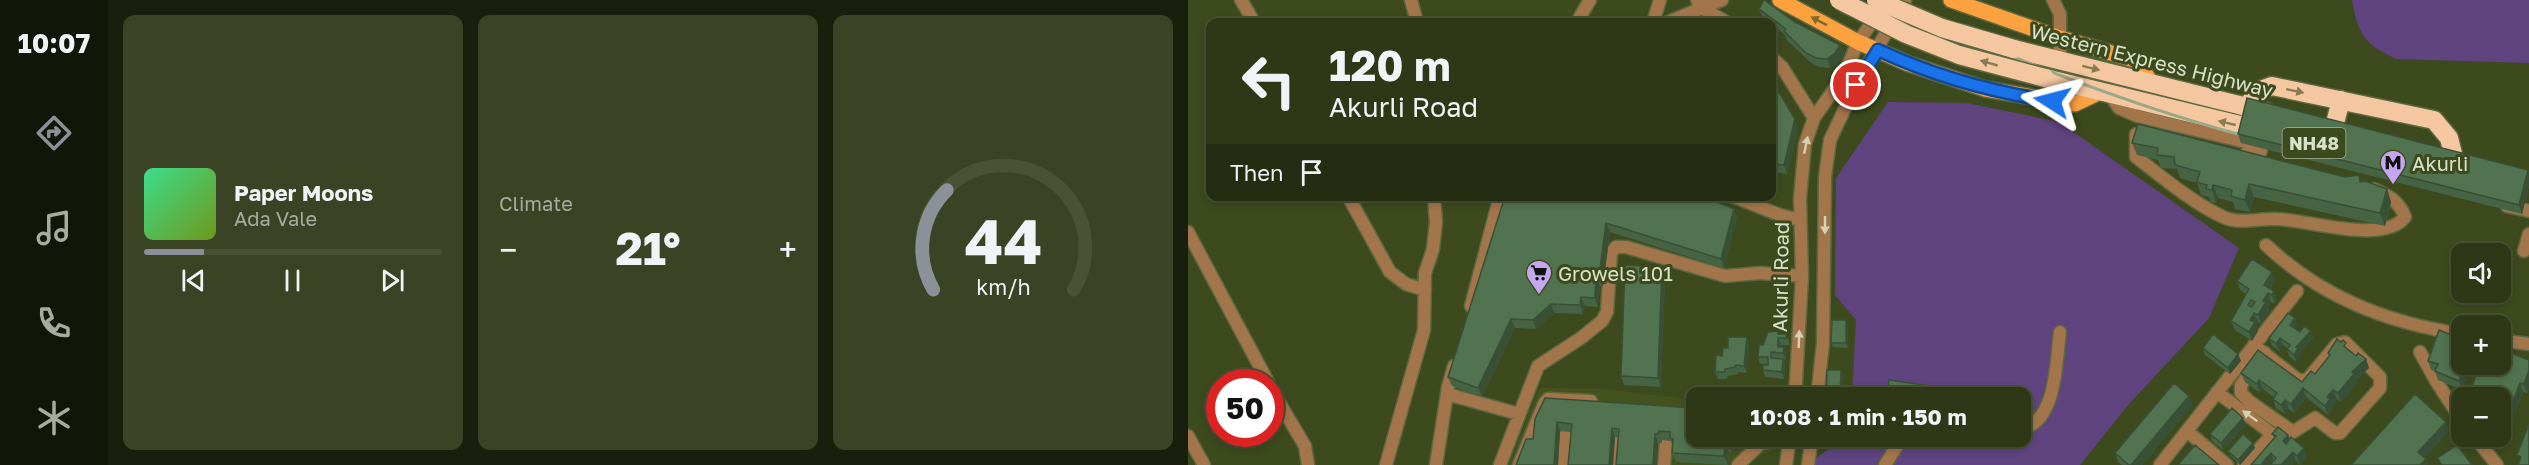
<!DOCTYPE html>
<meta charset="utf-8">
<style>
:root{--surface:#2e3816;--page:#3a4323;--text:#f1f3f6;--muted:#a7aca1;--line:#495235;--accent:#8c9099}
body{margin:0;font-family:"Golos Text",sans-serif;background:var(--page);color:var(--text);height:100vh;display:flex;flex-direction:column;font-size:22px;white-space:nowrap}
*{box-sizing:border-box;margin:0}
p{font-size:20px;color:var(--muted)}
.icon{flex:none;width:33px;height:33px;fill:none;stroke:currentColor;stroke-width:2;stroke-linecap:round;stroke-linejoin:round}
.map{position:relative;flex:1;overflow:hidden}
.panel{display:flex;flex-direction:column;gap:15px;padding:15px;background:#191f0c;width:1080px}
.panel>*{flex:none}
.hud{position:absolute;left:18px;top:18px;width:570px;height:183px;border-radius:12px;box-shadow:0 3px 9px #0003,0 0 0 2px var(--line);background:#2e3816;color:var(--text);overflow:hidden}
.buttons{position:absolute;left:1263px;top:243px;display:grid;gap:12px}
.buttons a{display:grid;place-items:center;width:60px;height:60px;border-radius:12px;background:var(--surface);box-shadow:0 3px 9px #0003,0 0 0 2px var(--line);font-size:30px}
.speed{position:absolute;left:18px;top:369px;display:flex;gap:12px;font-size:30px;font-weight:700;text-align:center}
.speed>*{display:grid;place-content:center;width:78px;height:78px;border-radius:50%;background:var(--surface);box-shadow:0 3px 9px #0003,0 0 0 2px var(--line);line-height:1}
.speed .limit{border:9px solid #d22;background:#fff;color:#111}
.pin{position:absolute;display:grid;place-items:center;width:51px;height:51px;color:#fff;margin:-26px;border:3px solid #fff;border-radius:50%;box-shadow:0 2px 6px #0007}
.me{position:absolute;width:66px;margin:-33px;rotate:279deg;stroke-linejoin:round;filter:drop-shadow(0 0 4px #0008)}
.turn{display:flex;align-items:center;gap:21px;height:126px;padding:0 24px;font-size:27px}
.turn .icon{width:78px;height:78px;stroke-width:2.5}
.turn b{display:block;font-size:42px;line-height:51px}
.then{display:flex;align-items:center;height:57px;padding:0 24px;background:#0003;gap:12px;font-size:22px}
.big{font-size:45px;font-weight:700;line-height:1.1}
.panel .tile{flex:1;display:flex;flex-direction:column;justify-content:center;gap:9px;min-width:0;padding:0 21px;border-radius:12px;background:var(--page)}
.panel .dial{align-items:center;gap:0}
.dial svg{height:156px;overflow:visible;fill:none;stroke:var(--line);stroke-width:7;stroke-linecap:round;text-anchor:middle}
.dial text{fill:var(--text);stroke:none}
.song{display:flex;align-items:center;gap:18px}
.cover{width:72px;height:72px;border-radius:9px;background:linear-gradient(135deg,hsl(150 70% 55%),hsl(80 70% 35%))}
.played{height:6px;border-radius:3px;background:linear-gradient(90deg,var(--accent) 20%,var(--line) 20%)}
.keys{display:flex;justify-content:space-around;direction:ltr}
.heat{display:flex;justify-content:space-between;align-items:center;font-size:33px;direction:ltr}
.panel .tiles{flex:1;display:grid;gap:15px;grid-template-columns:repeat(3,1fr)}
.trip{position:absolute;left:498px;top:387px;width:345px;height:60px;border-radius:12px;background:var(--surface);box-shadow:0 3px 9px #0003,0 0 0 2px var(--line);font-weight:700;line-height:60px;text-align:center}
main{display:flex;flex:1;min-height:0}
.menu{display:flex;flex-direction:column;width:108px;justify-content:space-around;align-items:center;background:#121609;color:var(--muted)}
.menu .icon{width:42px;height:42px}
.menu .active{color:var(--accent)}
.menu b{font-size:27px;color:var(--text)}
.map>svg:first-child{display:block}
</style>
<main>
<nav class="menu">
<b>10:07</b>
<svg class="icon active" aria-label="directions" viewBox="0 0 24 24"><path d="M12 3l9 9-9 9-9-9zM9 14v-3h6M13 9l2 2-2 2"/></svg>
<svg class="icon" aria-label="music" viewBox="0 0 24 24"><path d="M9 18V5l10-2v13"/><circle cx="6" cy="18" r="3"/><circle cx="16" cy="16" r="3"/></svg>
<svg class="icon" aria-label="phone" viewBox="0 0 24 24"><path d="M5 4h4l2 5-3 2q2 4 5 5l2-3 5 2v4C11 20 4 13 5 4z"/></svg>
<svg class="icon" aria-label="climate" viewBox="0 0 24 24"><path d="M12 3v18M4 7l16 10M4 17L20 7"/></svg>
</nav>
<section class="panel">
<div class="tiles">
<div class="tile">
<div class="song"><i class="cover"></i><div><b>Paper Moons</b><p>Ada Vale</p></div></div>
<div class="played"></div>
<div class="keys"><svg class="icon" aria-label="previous" viewBox="0 0 24 24"><path d="M18 5L8 12l10 7zM5 5v14"/></svg><svg class="icon" aria-label="pause" viewBox="0 0 24 24"><path d="M8 5v14M16 5v14"/></svg><svg class="icon" aria-label="next" viewBox="0 0 24 24"><path d="M6 5l10 7-10 7zM19 5v14"/></svg></div>
</div>
<div class="tile"><p>Climate</p>
<div class="heat"><a>−</a><b class="big">21°</b><a>+</a></div>
</div>
<div class="tile dial"><svg viewBox="0 0 100 80">
<path d="M14 69A42 42 0 1 1 86 69"/>
<path d="M14 69A42 42 0 0 1 21 18" stroke="#8c9099"/>
<text x="50" y="56" font-size="32" font-weight="700">44</text>
<text x="50" y="72" font-size="11">km/h</text>
</svg></div>
</div>
</section>
<div class="map">
<svg width="1341" height="465" viewBox="0 0 1341 465">
<rect width="100%" height="100%" fill="#3d4a1d"/>
<path fill="#44531e" d="M352 388 417 389 508 400V436L590 437 589 449 574 455 559 465H320Z"/>
<path fill="#5f4480" d="M1164 0H1341V63L1209 59C1177 45 1170 35 1164 0Z
M700 102 779 103 871 122 1051 248 1021 318 941 404 892 465H623L624 461 658 437 832 436V398L664 397 668 320 647 295 648 178Z"/>
<g fill="none" stroke-linecap="round" stroke-linejoin="round">
<defs>
<path id="minor" d="M53 0 66 22
M223 0 229 22
M509 0 516 9 538 22
M865 0 872 14V61
M389 22 402 0
M465 22 472 0
M480 22 534 0
M584 58 594 67 626 118
M923 96 931 108 949 116 1066 144
M948 134V157C974 177 1005 203 1035 217 1052 225 1071 218 1089 219 1121 220 1195 245 1217 217 1211 201 1201 196 1186 189
M1058 153 1071 157 1074 146
M160 196 202 272 218 284 237 290
M544 196 592 215 612 220
M1319 206 1341 211
M0 232 80 382
M1078 245C1133 297 1199 323 1274 334
M1336 251 1341 234
M283 306 312 196
M1312 340 1341 344
M1066 345 1110 380H1119L1149 344 1157 342 1192 377V388L1152 433H1147L1127 418 1105 432 1062 402 1053 393V385L1077 353
M1232 352 1248 381 1274 421
M82 387 117 446 120 465
M1029 392 1083 433 1082 437 1056 465
M259 394 331 414
M607 398 614 276 612 198 617 144 626 118 656 75 670 42 690 14
M629 398 635 343 637 177 642 140 668 85 717 0
M832 429C869 424 868 360 872 332
M999 431 1039 465
M0 436 16 465
M1286 436 1309 465
M198 465 236 330 237 273 245 249 248 222 246 196
M248 465 260 387 266 366
M312 465 350 366 393 338 414 321 419 312 423 253 428 247H438L537 276 572 273 614 276
M331 465 356 404 360 399 403 401
M375 465 377 436
M425 465 427 438
M476 465 478 444
M550 465 572 444 602 437
M598 465 602 436
M620 465 624 436
M697 465 715 436
M972 465 1109 291"/>
<path id="major" d="M592 0 670 42 721 64 797 89 887 104 910 93
M763 0 872 38 950 61 963 83"/>
<path id="highway" d="M826 49 1079 112
M857 78 1077 131
M1058 108 1070 91 1084 86 1246 120 1261 138 1265 154
M1146 127 1153 100"/>
</defs>
<use href="#minor" stroke="#5c683f" stroke-width="15"/>
<use href="#major" stroke="#5c683f" stroke-width="18"/>
<use href="#highway" stroke="#5c683f" stroke-width="21"/>
<use href="#minor" stroke="#a3754b" stroke-width="12"/>
<use href="#major" stroke="#fea240" stroke-width="15"/>
<use href="#highway" stroke="#f4c7a0" stroke-width="18"/>
<path stroke="#9ca786" stroke-width="3" d="M694 0C814 55 938 105 1065 138"/>
<defs>
<path id="highway-bridge" d="M651 0 718 34 771 55 857 78
M688 0 754 28 826 49"/>
</defs>
<use href="#highway-bridge" stroke="#5c683f" stroke-width="21" stroke-linecap="butt"/>
<use href="#highway-bridge" stroke="#f4c7a0" stroke-width="18"/>
</g>
<path fill="#466344" d="M571 9 607 22 652 45 656 54 651 62 642 68 631 67 622 62 599 40 597 35 584 24V22H581L575 18Z
M584 81 610 129 599 174 584 172Z
M1050 134 1340 170 1341 174V186L1334 214 1053 143Z
M944 143 1173 181 1199 189 1203 202 1197 226 1066 197 1062 212 1047 209 1045 202 1030 198 1028 203 1023 202 1021 197 1013 195 1009 183 992 178 989 169 973 168 970 160 949 155Z
M317 196 546 209 549 218 536 268 422 232 415 286H412L410 307 397 306 395 314 366 313 348 329 327 328 294 397 264 386 260 377Z
M1084 272 1087 281 1082 289 1086 291 1089 300 1087 304 1083 302 1080 307 1081 311 1073 324 1070 322 1068 325 1070 331 1064 341 1047 330 1043 321 1058 294 1052 290 1049 281Z
M477 276 473 387 436 385 433 376Z
M1107 318 1109 325 1107 328 1112 332 1123 331 1125 338 1112 353 1113 355 1108 362 1101 356 1099 349V348L1095 345 1091 351 1084 345 1081 338Z
M660 325V348L645 347 643 343Z
M591 334H598L601 341V345H593V347H596L598 354V360L595 359 597 366 596 379 577 377 575 370 580 364H572L570 357 575 345Z
M561 344 559 373 550 372V374L540 376 539 379H530L527 372 534 356Z
M1015 348 1050 354 1053 361 1042 374 1017 355Z
M1160 349 1168 356 1178 359 1181 368 1168 380 1169 383 1153 402 1149 399 1144 405 1145 408 1140 415 1118 397 1106 413 1101 409 1097 414 1088 408 1085 399V397L1075 389 1072 393 1057 382 1053 373 1114 382 1127 374 1141 357 1140 353Z
M1341 360V389L1339 393 1335 392 1315 446 1290 436H1312L1290 370 1283 367 1274 390 1250 380 1247 371 1243 370 1240 361 1274 364H1312Z
M699 394H752V398H701Z
M357 398 508 436H545L544 452H541L540 465 488 462 484 453 485 446 483 441 474 440V443H470L427 437 425 465H380L383 432 372 431 370 465H328L345 439Z
M832 398H840L843 405 841 421 832 420Z
M1005 405 954 465H934L930 462 927 453Z
M1058 425 1035 450 1024 441 1022 434Z
M1084 434 1100 435 1102 439 1119 457 1112 465 1108 461 1063 465 1086 438Z
M644 436 642 445 629 444 628 439Z
M1065 443 1067 448 1052 465 1042 455 1040 451Z"/>
<path fill="#395037" d="M652 45 656 54 651 62 642 68 639 59Z
M607 119 610 129 599 174 596 165Z
M1340 170 1341 174V186L1334 214 1331 205Z
M1061 184 1066 197 1062 212 1057 200Z
M1025 185 1030 198 1028 203 1024 190Z
M1199 189 1203 202 1197 226 1192 213Z
M546 209 549 218 536 268 533 259Z
M418 223 422 232 415 286 411 277Z
M474 267 477 276 473 387 470 378Z
M1084 272 1087 281 1079 294 1076 285Z
M408 277 412 286 410 307 407 298Z
M1086 291 1089 300 1087 304 1084 295Z
M1080 293 1083 302 1080 307 1081 311 1073 324 1070 315 1075 301Z
M393 297 397 306 395 314 392 305Z
M363 304 366 313 348 329 345 320Z
M1066 313 1070 322 1068 325 1070 331 1064 341 1061 332 1062 320Z
M1107 318 1109 325 1104 332 1102 325Z
M323 319 327 328 294 397 290 388Z
M658 320 660 325V348L658 343Z
M1123 331 1125 338 1112 353 1113 355 1108 362 1106 355 1108 347Z
M559 337 561 344 559 373 556 366Z
M590 338 593 345 592 354 590 347Z
M1092 338 1095 345 1091 351 1088 344Z
M596 347 598 354V360L595 353Z
M1050 354 1053 361 1042 374 1040 368Z
M595 359 597 366 596 379 594 372Z
M1178 359 1181 368 1168 380 1169 383 1153 402 1150 393 1164 372Z
M1277 364H1282L1283 367 1274 390 1271 381Z
M653 370 655 375 654 398H652Z
M1341 370V389L1339 393 1336 384Z
M1071 380 1075 389 1072 393 1069 384Z
M1332 383 1335 392 1315 446 1312 437Z
M750 387 752 394V398H748Z
M1115 388 1118 397 1106 413 1103 404Z
M1145 390 1149 399 1144 405 1145 408 1140 415 1137 406 1139 397Z
M1001 396 1005 405 954 465H943Z
M840 398 843 405 841 421 838 414Z
M1097 400 1101 409 1097 414 1093 405Z
M1055 418 1058 425 1035 450 1033 443Z
M369 422 372 431 370 465H366Z
M1258 422 1261 431 1234 461 1230 452Z
M424 428 427 437 425 465H421Z
M467 434 470 443 469 465H465Z
M1100 435 1103 444 1098 450 1095 441Z
M541 436H545L544 452 541 443Z
M641 436H644L642 445 641 441Z
M537 443 541 452 540 465 536 456Z
M1065 443 1067 448 1052 465 1050 460Z
M1116 448 1119 457 1112 465 1109 456Z
M1105 452 1108 461 1104 465H1093Z
M1083 453 1086 462 1084 465H1075L1074 463Z
M1238 459 1240 465H1232Z"/>
<path fill="#51734f" stroke="#395037" stroke-width="1.5" fill-rule="evenodd" d="M576 0 607 22 652 45 647 53 639 59 628 58 618 53 596 31 598 29 571 9Z
M584 81 607 119 596 165 584 164Z
M1059 98 1340 170 1331 205 1050 134Z
M950 124 1157 177 1171 175 1172 182 1177 181 1199 189 1192 213 1061 184 1057 200 1043 196 1044 190 1025 185 1024 190 1018 189 1019 185 1009 182 1012 172 987 165 986 157 969 155 970 148 944 143Z
M317 196H515L546 209 533 259 418 223 411 277H408L407 298 393 297 392 305 363 304 345 320 323 319 290 388 260 377Z
M1064 259 1084 272 1076 285 1086 291 1084 295 1080 293 1075 301 1078 302 1070 315 1066 313 1062 320 1067 322 1061 332 1043 321 1061 289 1049 281ZM1063 300 1067 302 1064 307 1060 305Z
M437 265 474 267 470 378 433 376Z
M1100 313 1107 318 1102 325 1112 332 1116 326 1123 331 1108 347 1110 348 1106 355 1099 349 1102 345 1092 338 1088 344 1081 338Z
M644 320H658V343H643Z
M1251 330 1274 339V364H1277L1271 381 1247 371 1250 364 1240 361Z
M590 331V334H598V338H590V347H596L595 353 583 352V358L595 359 594 372 575 370V365H580V357H570L571 345H575L580 332Z
M1025 334 1050 354 1040 368 1015 348Z
M540 337H559L556 366 548 365 547 367 537 369V372H527L528 355 534 356 535 348H540Z
M1149 339 1153 342 1155 340 1158 343 1156 346 1168 356 1170 353 1178 359 1164 372 1166 374 1150 393 1145 390 1139 397 1142 399 1137 406 1115 388 1103 404 1097 400 1093 405 1085 399 1089 393 1071 380 1069 384 1053 373 1070 350 1114 382 1123 371 1127 374 1142 355 1140 353Z
M1312 349 1341 360V370L1336 384 1332 383 1312 435V398H1280L1292 364H1312Z
M639 370H653L652 398H638Z
M701 380 750 387 748 398H721L699 394Z
M986 383 1001 396 943 465H941L927 453Z
M763 389 840 398 838 414H832V398H762Z
M1227 394 1258 422 1230 452 1238 459 1232 465H1163Z
M357 398 508 408V436H541V443H537L536 456 484 453 485 439 482 438V432L471 431 470 434H467L465 465H428L431 429 424 428 421 465H380L384 424 369 422 366 465H328L338 439H345L347 419Z
M1044 408 1055 418 1033 443 1022 434Z
M1341 424V465H1330L1333 457 1329 455Z
M1090 427 1100 435 1095 441 1098 444 1103 437 1116 448 1109 456 1105 452 1093 465H1082L1088 458 1083 453 1074 463 1076 465H1063L1088 436 1084 434Z
M1055 434 1065 443 1050 460 1040 451Z
M628 436H641V441L628 439Z
M1007 445 1031 465H990Z
M1269 445 1284 465H1254L1249 458Z"/>
<defs><path id="oneway-solid" d="M-6-.8H1V-3.2L6.5 0L1 3.2V.8H-6Z" transform="scale(1.5)"/></defs>
<use fill="#816929" href="#oneway-solid" transform="translate(631 21) rotate(-153)"/>
<g fill="#867c51">
<use href="#oneway-solid" transform="translate(801 63) rotate(-164)"/>
<use href="#oneway-solid" transform="translate(903 68) rotate(14)"/>
<use href="#oneway-solid" transform="translate(1107 91) rotate(12)"/>
<use href="#oneway-solid" transform="translate(1039 123) rotate(-167)"/>
</g>
<g fill="#d1d2b6">
<use href="#oneway-solid" transform="translate(618 145) rotate(-78)"/>
<use href="#oneway-solid" transform="translate(637 225) rotate(90)"/>
<use href="#oneway-solid" transform="translate(611 339) rotate(-88)"/>
<use href="#oneway-solid" transform="translate(1062 416) rotate(-144)"/>
</g>
<g fill="none" stroke-linecap="round" stroke-linejoin="round">
<defs>
<path id="route" d="M668 85 690 50C746 76 803 92 864 101"/>
</defs>
<use href="#route" stroke="#114b97" stroke-width="15"/>
<use href="#route" stroke="#1a73e8" stroke-width="10"/>
</g>
<defs>
<symbol id="metro-pin" viewBox="-11 -11 22 30"><path d="M0 17L-7.5 6A9.5 9.5 0 1 1 7.5 6Z" fill="#c5a6f0" stroke="#3d4a1d"/><path d="M-5.5 5V-5H-3L0 0L3-5H5.5V5H3V-.5L0 4L-3-.5V5Z" fill="#111"/></symbol>
<symbol id="supermarket-pin" viewBox="-11 -11 22 30"><path d="M0 17L-7.5 6A9.5 9.5 0 1 1 7.5 6Z" fill="#c5a6f0" stroke="#3d4a1d"/><path d="M-6-5.5h2.5l.6 2H6L4.5 2H-2.5L-4.4-4H-6ZM-1.5 3.2a1.3 1.3 0 1 0 .1 0ZM3 3.2a1.3 1.3 0 1 0 .1 0Z" fill="#111"/></symbol>
</defs>
<g fill-rule="evenodd">
<use href="#metro-pin" x="1190" y="148" width="30" height="40"/>
<use href="#supermarket-pin" x="336" y="258" width="30" height="40"/>
</g>
<g text-anchor="middle" dominant-baseline="central" stroke-width="6" stroke-linejoin="round" paint-order="stroke">
<rect fill="#3d4a1d" stroke="#aab495" stroke-width="1.5" x="1094.5" y="128" width="63" height="30" rx="4.5"/>
<g font-size="18" font-weight="bold" fill="#d9e2c9">
<text x="1126" y="143">NH48</text>
</g>
<g font-size="20" fill="#d9e2c9" stroke="#3d4a1d">
<text transform="translate(964 60) rotate(14)">Western Express Highway</text>
<text transform="translate(592 277) rotate(-89)">Akurli Road</text>
</g>
<g font-size="20" fill="#d9e2c9" stroke="#3d4a1d" text-anchor="start">
<text x="1224" y="163">Akurli</text>
<text x="370" y="273">Growels 101</text>
</g>
</g>
</svg>
<div class="buttons">
<a><svg class="icon" aria-label="sound" viewBox="0 0 24 24"><path d="M4 9h4l5-4v14l-5-4H4zM17 9q2 3 0 6"/></svg></a>
<a>+</a>
<a>−</a>
</div>
<div class="speed"><div class="limit">50</div></div>
<div class="pin" style="left:668px;top:85px;background:#d93025"><svg class="icon" aria-label="arrive" viewBox="0 0 24 24"><path d="M6 21V4h12l-3 4 3 4H6"/></svg></div>
<svg class="me" style="left:864px;top:101px" viewBox="-20 -20 40 40"><path d="M0-17L14 15 0 8-14 15z" fill="#1a73e8" stroke="#fff" stroke-width="4"/></svg>
<div class="trip">10:08 · 1 min · 150 m</div>
<div class="hud">
<div class="turn"><svg class="icon" aria-label="left" viewBox="0 0 24 24"><path d="M17 20v-9H6M10 6l-5 5 5 5"/></svg><div><b>120 m</b>Akurli Road</div></div>
<div class="then">Then<svg class="icon" aria-label="arrive" viewBox="0 0 24 24"><path d="M6 21V4h12l-3 4 3 4H6"/></svg></div>
</div>
</div>
</main>
